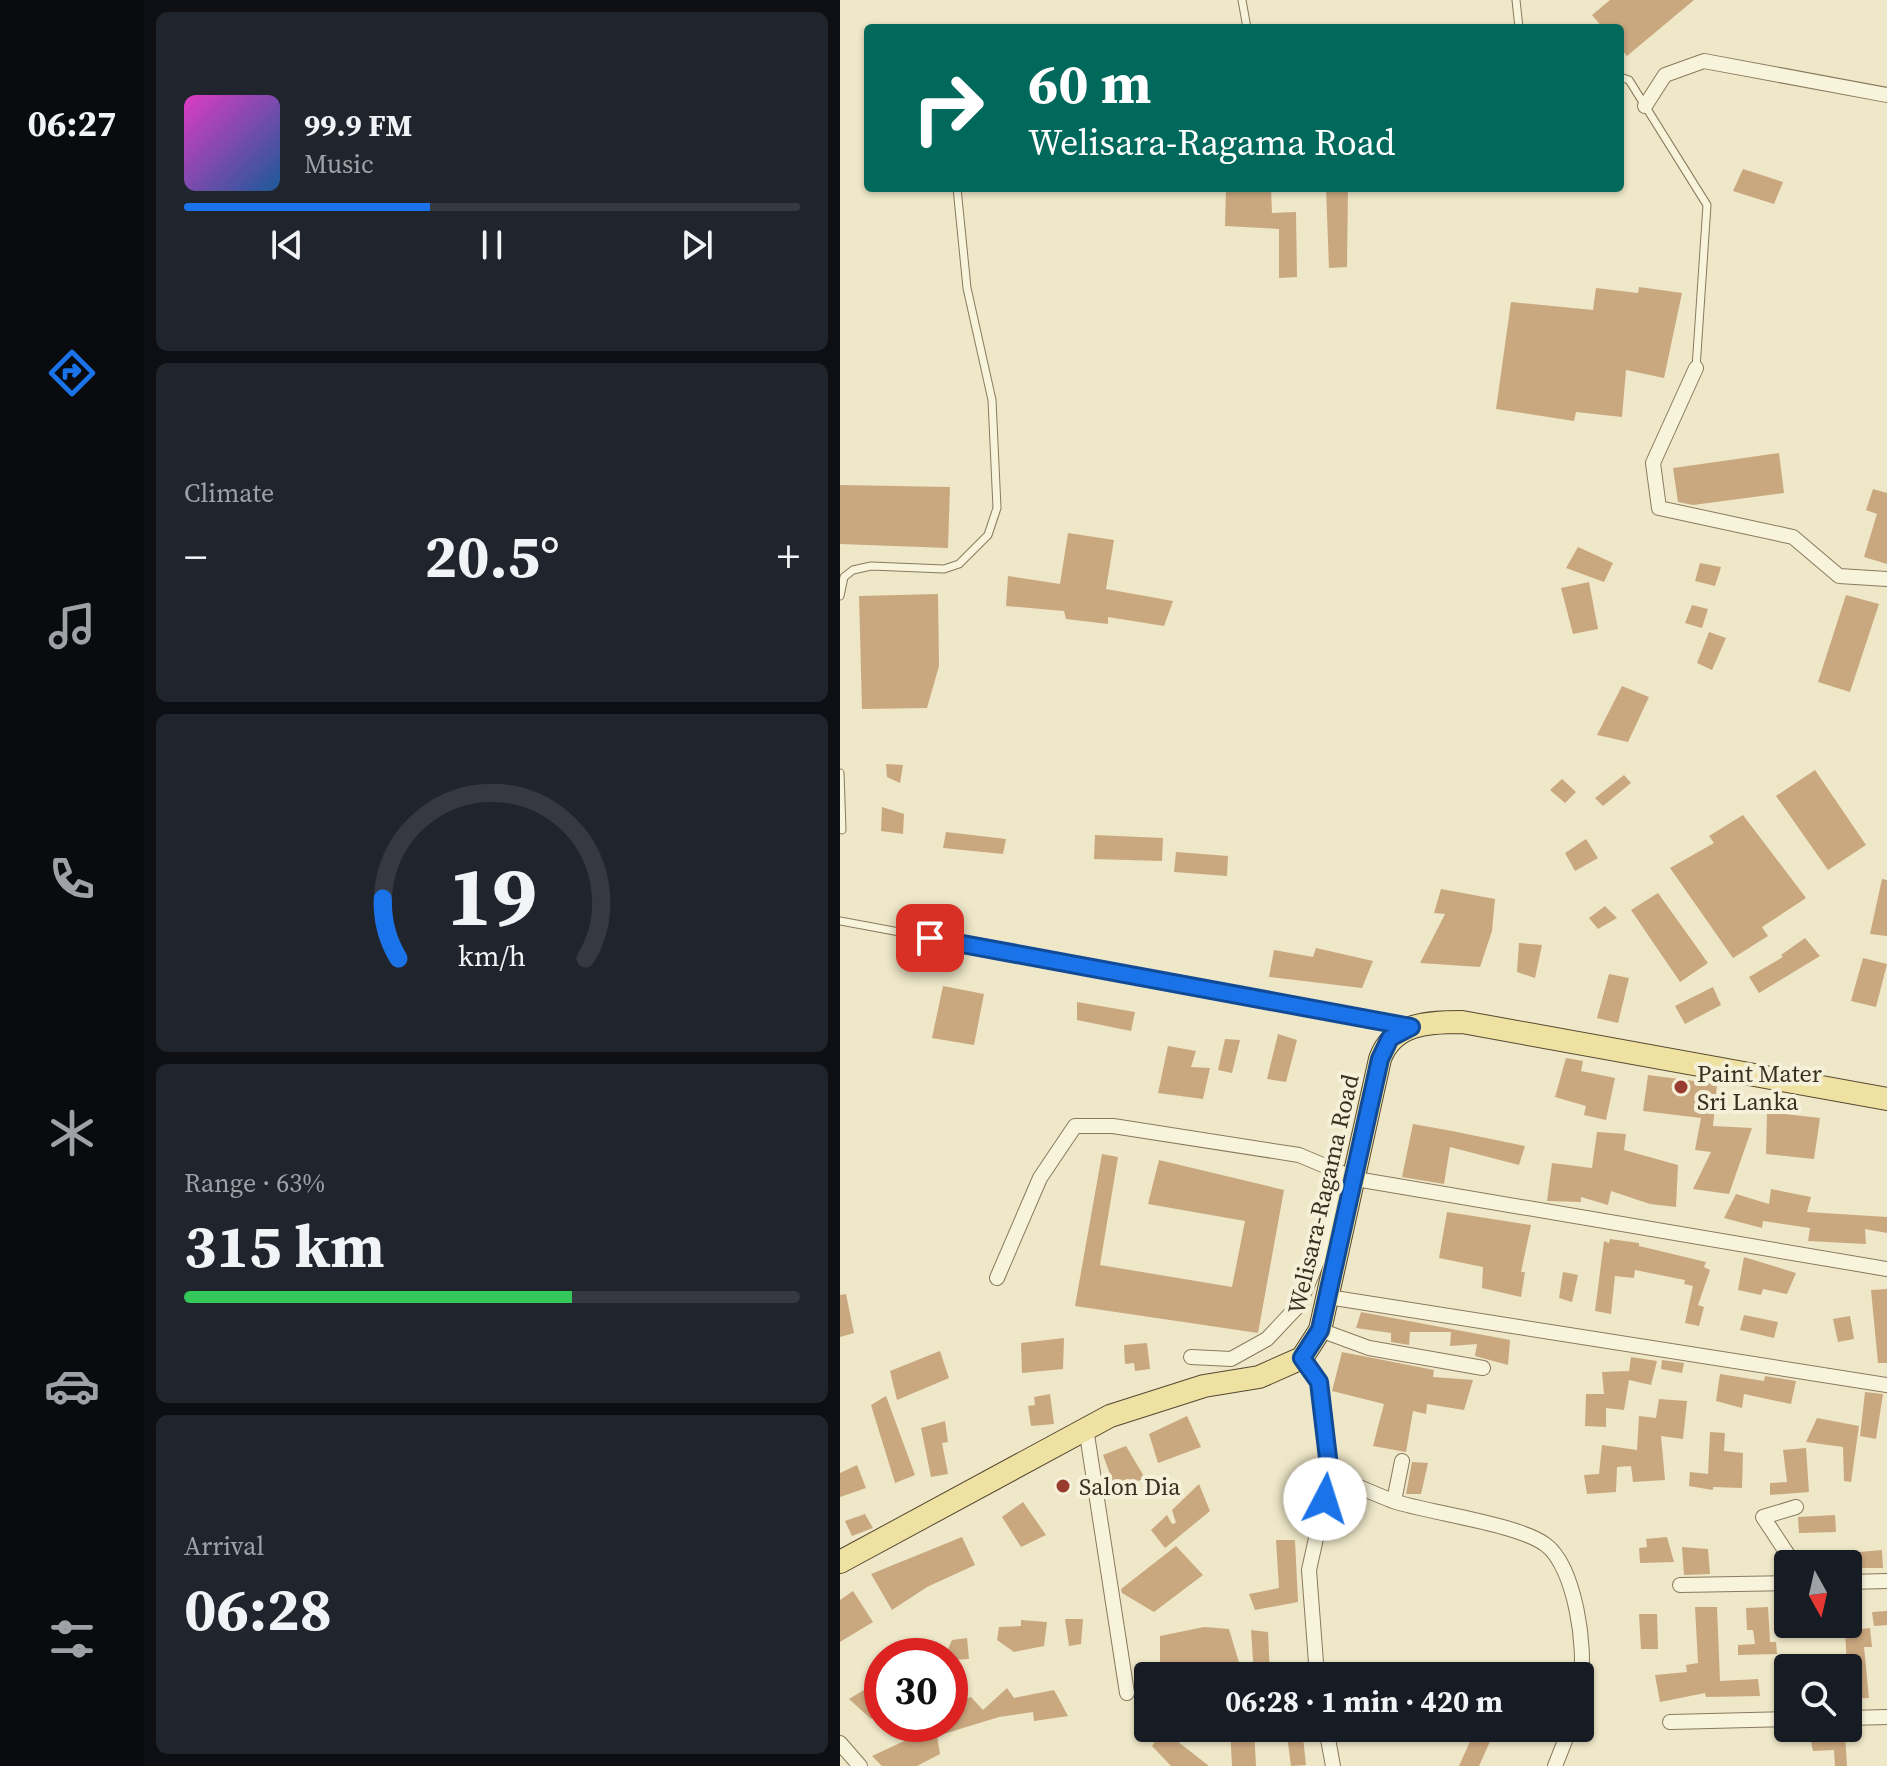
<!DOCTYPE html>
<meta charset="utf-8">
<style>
:root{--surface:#171b24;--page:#20242c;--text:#f1f3f6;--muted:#9ea1a6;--line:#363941;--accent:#1a73e8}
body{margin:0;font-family:"Source Serif 4",serif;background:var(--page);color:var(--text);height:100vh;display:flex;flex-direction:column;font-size:30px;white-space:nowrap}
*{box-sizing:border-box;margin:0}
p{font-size:26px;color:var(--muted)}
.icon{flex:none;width:44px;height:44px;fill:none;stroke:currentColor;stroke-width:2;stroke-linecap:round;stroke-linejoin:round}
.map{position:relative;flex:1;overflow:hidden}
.panel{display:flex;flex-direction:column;gap:12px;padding:12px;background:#0d0f14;width:696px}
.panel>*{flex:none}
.guide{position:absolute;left:24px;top:24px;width:760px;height:168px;border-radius:8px;box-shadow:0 2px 6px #0004;background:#00695c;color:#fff;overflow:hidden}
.needle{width:52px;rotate:172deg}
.buttons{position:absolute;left:934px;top:1550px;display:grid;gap:16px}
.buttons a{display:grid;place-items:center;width:88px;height:88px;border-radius:8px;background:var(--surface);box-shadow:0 2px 6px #0004;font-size:40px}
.speed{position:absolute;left:24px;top:1638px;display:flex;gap:16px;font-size:40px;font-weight:700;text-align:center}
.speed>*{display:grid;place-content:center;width:104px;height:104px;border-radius:50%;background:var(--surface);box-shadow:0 2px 6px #0004;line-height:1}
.speed .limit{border:12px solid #d22;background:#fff;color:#111}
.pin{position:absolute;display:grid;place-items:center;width:68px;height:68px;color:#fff;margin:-34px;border-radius:16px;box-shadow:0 4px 12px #0006}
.me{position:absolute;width:88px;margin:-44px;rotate:5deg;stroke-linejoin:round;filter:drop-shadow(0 0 6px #0008)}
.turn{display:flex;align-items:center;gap:28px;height:168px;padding:0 32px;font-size:36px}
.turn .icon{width:104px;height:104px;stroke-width:2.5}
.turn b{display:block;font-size:56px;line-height:68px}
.big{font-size:60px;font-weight:700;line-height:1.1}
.panel .widget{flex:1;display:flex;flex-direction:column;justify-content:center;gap:12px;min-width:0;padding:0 28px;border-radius:12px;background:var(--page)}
.panel .dial{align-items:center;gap:0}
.dial svg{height:208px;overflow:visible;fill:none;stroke:var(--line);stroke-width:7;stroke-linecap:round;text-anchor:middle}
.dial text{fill:var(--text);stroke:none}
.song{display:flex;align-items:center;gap:24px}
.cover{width:96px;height:96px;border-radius:12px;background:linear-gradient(135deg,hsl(310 70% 55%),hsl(210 70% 35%))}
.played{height:8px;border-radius:4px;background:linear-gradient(90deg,var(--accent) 40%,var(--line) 40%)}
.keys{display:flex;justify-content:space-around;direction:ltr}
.heat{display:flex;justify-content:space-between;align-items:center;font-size:44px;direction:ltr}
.charge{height:12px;border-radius:6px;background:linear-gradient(90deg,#34c759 63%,var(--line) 0)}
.trip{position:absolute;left:294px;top:1662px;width:460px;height:80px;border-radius:8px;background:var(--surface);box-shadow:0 2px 6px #0004;font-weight:700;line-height:80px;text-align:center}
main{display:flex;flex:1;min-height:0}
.tab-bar{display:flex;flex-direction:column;width:144px;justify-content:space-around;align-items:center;background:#090b0e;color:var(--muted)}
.tab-bar .icon{width:56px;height:56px}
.tab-bar .on{color:var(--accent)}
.tab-bar b{font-size:36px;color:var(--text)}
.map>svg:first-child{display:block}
</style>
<main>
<nav class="tab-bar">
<b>06:27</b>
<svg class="icon on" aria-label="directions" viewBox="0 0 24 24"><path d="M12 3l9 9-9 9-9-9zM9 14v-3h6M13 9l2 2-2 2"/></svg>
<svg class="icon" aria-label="music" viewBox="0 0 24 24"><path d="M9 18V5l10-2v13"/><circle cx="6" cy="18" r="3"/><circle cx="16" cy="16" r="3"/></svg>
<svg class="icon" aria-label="phone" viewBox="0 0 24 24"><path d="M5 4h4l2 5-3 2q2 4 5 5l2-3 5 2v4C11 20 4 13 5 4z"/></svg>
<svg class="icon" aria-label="climate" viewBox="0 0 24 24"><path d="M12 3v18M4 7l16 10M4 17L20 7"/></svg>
<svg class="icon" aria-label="car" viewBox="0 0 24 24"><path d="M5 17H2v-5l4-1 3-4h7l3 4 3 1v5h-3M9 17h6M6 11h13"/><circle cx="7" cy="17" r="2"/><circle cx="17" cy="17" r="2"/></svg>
<svg class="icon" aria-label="filters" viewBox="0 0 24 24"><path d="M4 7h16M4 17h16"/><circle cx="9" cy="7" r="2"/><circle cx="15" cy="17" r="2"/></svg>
</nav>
<section class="panel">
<div class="widget">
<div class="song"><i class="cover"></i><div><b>99.9 FM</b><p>Music</p></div></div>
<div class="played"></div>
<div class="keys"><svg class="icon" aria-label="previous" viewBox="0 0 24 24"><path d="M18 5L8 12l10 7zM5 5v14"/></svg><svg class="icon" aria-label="pause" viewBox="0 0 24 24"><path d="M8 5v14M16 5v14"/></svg><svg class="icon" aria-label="next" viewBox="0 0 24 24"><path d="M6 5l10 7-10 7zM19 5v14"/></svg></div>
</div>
<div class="widget"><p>Climate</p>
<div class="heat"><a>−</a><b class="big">20.5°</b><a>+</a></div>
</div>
<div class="widget dial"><svg viewBox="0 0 100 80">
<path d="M14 69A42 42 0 1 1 86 69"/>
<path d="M14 69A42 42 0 0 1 8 46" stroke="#1a73e8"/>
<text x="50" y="56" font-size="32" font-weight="700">19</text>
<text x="50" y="72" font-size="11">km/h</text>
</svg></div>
<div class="widget"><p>Range · 63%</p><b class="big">315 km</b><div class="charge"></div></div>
<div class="widget"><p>Arrival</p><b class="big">06:28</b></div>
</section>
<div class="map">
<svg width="1047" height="1766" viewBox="0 0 1047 1766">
<rect width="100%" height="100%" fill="#eee7c8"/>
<path fill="#caa87f" d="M770 0H854L787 56 780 48V28H763L752 15Z
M903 169 943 182 934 204 893 191Z
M386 188H431L432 213 456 212 457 277 439 278V229L385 226Z
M486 188H508L507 267 489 268Z
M799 287 842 293 824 378 786 370 782 417 736 412 734 421 656 409 671 302 753 310 756 288 798 293Z
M939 453 944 493 853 505 838 502 833 468Z
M0 485 110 487 108 548 0 544Z
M1033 489 1047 493V564L1024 557 1037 514 1026 510Z
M228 533 274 540 266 589 333 601 324 626 268 617V624L226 619 224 611 166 606 168 576 220 584Z
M738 547 773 563 764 582 726 568Z
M860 563 881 567 875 586 855 581Z
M749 582 758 629 733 634 721 588Z
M98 594 99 666 87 708 22 709 19 596Z
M1006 595 1039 604 1010 692 978 682Z
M852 605 868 609 862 628 845 623Z
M869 632 886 638 872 670 857 663Z
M782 686 809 697 788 742 757 735Z
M46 764 63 765 60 783 47 777Z
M975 770 1026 845 988 870 936 796Z
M784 775 791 783 763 806 755 798Z
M722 779 736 792 725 803 710 790Z
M42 807 64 814 63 834 41 831Z
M903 815 966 898 922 927 928 936 893 958 830 868 874 843 869 836Z
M106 832 166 839 163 854 103 848Z
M255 835 323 838 322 861 254 859Z
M746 839 758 858 735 871 725 853Z
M336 852 388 856 387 876 334 872Z
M1042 879 1047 880V936L1030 934Z
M601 889 655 899 652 931 640 967 580 963 605 914 594 913Z
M818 893 868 963 840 982 791 910Z
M765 906 777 918 758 929 749 918Z
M965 938 980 956 919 993 909 977 943 957 941 955Z
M679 943 702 945 695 978 677 972Z
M476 948 533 961 522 988 429 977 434 950 473 957Z
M1023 958 1047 964 1036 1007 1011 1001Z
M769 974 789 978 778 1023 757 1018Z
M103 986 144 994 134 1045 92 1038Z
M873 987 881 1005 845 1024 835 1006Z
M237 1002 295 1012 291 1031 237 1020Z
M438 1034 457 1040 446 1082 427 1079Z
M385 1039 400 1040 392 1073 378 1070Z
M328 1046 356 1051 351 1067 370 1068 363 1099 318 1093Z
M726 1058 743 1061 741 1071 775 1078 766 1120 744 1115 746 1106 715 1097Z
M808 1075 877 1084 873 1126 912 1128 889 1194 853 1189 871 1152 855 1150 861 1118 803 1111Z
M927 1112 980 1118 974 1159 926 1154Z
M573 1124 612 1131 685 1146 679 1165 610 1147 604 1184 562 1177Z
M757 1132 786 1134 784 1150 838 1165 836 1207 810 1204 771 1191 768 1205 741 1197V1202L707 1201 712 1163 752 1168Z
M262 1154 278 1157 260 1265 392 1287 405 1221 308 1204 319 1160 444 1190 418 1333 235 1306Z
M931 1189 971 1197 967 1212 1047 1217V1233L1025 1229 1026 1244 968 1241 970 1228 923 1221 922 1228 884 1218 896 1194 929 1204Z
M607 1212 691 1225 681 1272H685L681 1297 642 1288 643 1267 599 1258Z
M770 1239 799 1243V1246L866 1262 864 1267 870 1270 858 1305 864 1307 859 1326 845 1323 853 1286 844 1284 845 1280 795 1270 794 1278 775 1276 771 1314 755 1311 764 1241 769 1243Z
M904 1257 956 1273 947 1294 923 1289 921 1295 898 1290Z
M723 1272 738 1275 732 1302 719 1298Z
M1047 1289V1363H1038L1031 1290Z
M6 1294 14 1333 0 1337V1295Z
M521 1312 670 1340 668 1365 635 1356 637 1344 610 1346 611 1332H570L569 1345 551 1342V1333L516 1328Z
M904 1315 938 1322 934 1338 900 1330Z
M1010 1316 1014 1339 998 1342 993 1319Z
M224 1338 223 1369 182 1373 181 1343Z
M307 1343 310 1369 295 1371 294 1363 285 1364 284 1345Z
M100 1351 109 1378 57 1400 50 1371Z
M502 1352 594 1370 593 1377 633 1380 624 1410 587 1404 586 1414 573 1411 566 1452 533 1446 544 1404 492 1391Z
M791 1357 817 1361 811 1385 789 1380 784 1410 766 1408V1427L745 1426 746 1394H764L762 1372 789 1371Z
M822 1360 844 1363 842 1373 821 1369Z
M880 1374 924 1381 925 1376 956 1381 951 1404 904 1394 902 1408 876 1401Z
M1025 1392 1043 1394 1036 1439 1020 1436Z
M210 1394 214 1424 191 1426 188 1406 195 1405 194 1397Z
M46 1396 75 1475 55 1483 31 1405Z
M819 1399 847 1401 843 1439 821 1436 825 1480 793 1482 791 1466 777 1467 776 1492 747 1494 744 1475 759 1474 762 1445 797 1450 799 1416 816 1418Z
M347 1416 361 1447 318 1463 309 1434Z
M977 1418 1019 1426 1011 1482 1004 1481 1003 1447 966 1442Z
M105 1421 108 1442 102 1443 108 1474 91 1477 81 1428Z
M870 1432 885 1433 884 1451 903 1453 902 1488 873 1487V1490L849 1486 850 1472 868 1474Z
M286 1446 305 1478 276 1491 263 1455Z
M966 1448 969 1492 930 1495V1483L947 1482 943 1450Z
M572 1462 588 1463 581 1494H566Z
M17 1465 26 1488 0 1497V1473Z
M359 1484 370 1511 325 1548 311 1530 327 1515 332 1524 336 1523 332 1510Z
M183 1502 206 1535 181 1547 162 1517Z
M25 1514 33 1528 12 1536 5 1521Z
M995 1515 996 1532 959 1533 958 1517Z
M122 1537 135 1565 87 1587 52 1610 31 1574Z
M827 1537 834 1562 800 1563 799 1548 807 1547 806 1539Z
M436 1540H455L458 1602 415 1610 409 1594 439 1588Z
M336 1546 363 1575 314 1612 282 1593 281 1589Z
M842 1547 868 1549 870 1574 844 1575Z
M1042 1550 1043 1568H1009L1008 1553Z
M13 1591 33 1622 0 1642V1600Z
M855 1607H877L880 1681 918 1679 920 1696 866 1697 865 1693 820 1702 815 1675 847 1672 846 1665 858 1663Z
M928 1607 930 1642H936L937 1654 898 1655V1645L915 1644 913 1630H907L906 1608Z
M1047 1611V1625L1034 1626 1032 1612Z
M799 1614H817L818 1649H801Z
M225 1619H243L241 1644 229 1646Z
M181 1620 207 1622 204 1646 174 1652 157 1640 159 1627 181 1626Z
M364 1627 389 1629 403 1676H320V1636Z
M1030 1628 1032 1647H1024L1029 1698 1009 1699 1005 1631Z
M411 1630 428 1632 430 1676H414Z
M127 1638 129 1659 110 1660V1656H105L112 1640Z
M42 1679V1713L31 1719 9 1699Z
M167 1688 174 1698 214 1690 228 1716 194 1721 193 1712 159 1717 97 1736 100 1754 77 1766H42L32 1756 101 1724H110V1703L131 1697 143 1710Z
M390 1728H414L416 1766H392Z
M446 1728H462L466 1765 451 1766Z
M636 1728H656L639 1766H619Z
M323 1730 369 1766H331L312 1746Z
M1005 1734 1007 1766H995L994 1750 973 1751 970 1736Z"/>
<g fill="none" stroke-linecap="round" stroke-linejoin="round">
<defs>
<path id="service" d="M402 0 407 28
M676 0 679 28
M780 77 789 80 867 205 856 368
M0 596 4 577 13 570 31 566 104 569 119 564 148 535 157 508 152 400 127 288 117 188
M0 773 2 830
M0 921 560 1025"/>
<path id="minor" d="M805 106 825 75 864 61 1047 95
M856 368 813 463 819 508 953 537 999 576 1047 579
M157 1278 200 1178 235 1126H273L459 1155 516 1179 1047 1269
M488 1297 1047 1385
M480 1330 529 1348 643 1368
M351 1357 391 1359 427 1339 459 1305 486 1240 496 1169
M462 1358 479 1382 490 1475 469 1570 477 1676
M246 1428 287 1693
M490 1475C511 1483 532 1493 553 1501 589 1513 679 1524 706 1545 735 1567 747 1649 740 1683
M554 1501 562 1461
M954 1564 923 1517 956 1507
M1008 1582 1047 1581
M840 1585 948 1583
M1008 1718 1047 1717
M830 1722 948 1719
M486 1728 493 1766
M0 1743 20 1766
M715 1766 730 1728"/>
<path id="primary" d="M0 1562 270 1416 364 1386 419 1377 462 1358 480 1330 540 1059C553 1023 588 1022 622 1022L1047 1099"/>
</defs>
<use href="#service" stroke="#897a5d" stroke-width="9"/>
<use href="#minor" stroke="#897a5d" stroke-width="16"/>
<use href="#primary" stroke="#574831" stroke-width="24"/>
<use href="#service" stroke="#f8f3db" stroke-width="7"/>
<use href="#minor" stroke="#f8f3db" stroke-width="14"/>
<use href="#primary" stroke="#efe1a2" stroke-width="22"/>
</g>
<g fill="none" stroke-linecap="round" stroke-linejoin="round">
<defs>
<path id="route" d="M90 938 571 1027 550 1038 540 1059 480 1330 462 1358 479 1382 490 1475 485 1499"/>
</defs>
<use href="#route" stroke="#114b97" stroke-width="20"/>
<use href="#route" stroke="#1a73e8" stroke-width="14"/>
</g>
<g fill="#973c2f" stroke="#f5f0d8" stroke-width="3">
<circle cx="841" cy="1087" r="8"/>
<circle cx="223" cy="1486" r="8"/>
</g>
<g text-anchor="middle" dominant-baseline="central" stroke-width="8" stroke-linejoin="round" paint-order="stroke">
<g font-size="24" fill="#3a3021" stroke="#f5f0d8" text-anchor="start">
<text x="857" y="1073">Paint Mater<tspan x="857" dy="28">Sri Lanka</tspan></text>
<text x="239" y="1486">Salon Dia</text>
</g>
<g font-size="24" fill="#3a3021" stroke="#f5f0d8">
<text transform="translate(483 1194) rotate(-77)">Welisara-Ragama Road</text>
</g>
</g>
</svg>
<div class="buttons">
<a><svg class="needle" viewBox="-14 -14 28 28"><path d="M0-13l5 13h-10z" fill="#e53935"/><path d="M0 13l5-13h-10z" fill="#9ea1a6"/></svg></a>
<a><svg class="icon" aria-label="search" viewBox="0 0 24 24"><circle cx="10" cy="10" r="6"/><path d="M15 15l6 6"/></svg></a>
</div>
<div class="speed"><div class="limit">30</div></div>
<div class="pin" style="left:90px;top:938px;background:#d93025"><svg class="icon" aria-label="arrive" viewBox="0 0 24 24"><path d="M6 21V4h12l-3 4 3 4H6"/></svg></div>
<svg class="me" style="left:485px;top:1499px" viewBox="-20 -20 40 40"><circle r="19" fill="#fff"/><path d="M0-13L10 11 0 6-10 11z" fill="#1a73e8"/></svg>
<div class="trip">06:28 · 1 min · 420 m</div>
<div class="guide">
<div class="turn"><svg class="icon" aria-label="right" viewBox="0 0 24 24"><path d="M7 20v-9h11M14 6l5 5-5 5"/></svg><div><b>60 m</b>Welisara-Ragama Road</div></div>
</div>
</div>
</main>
